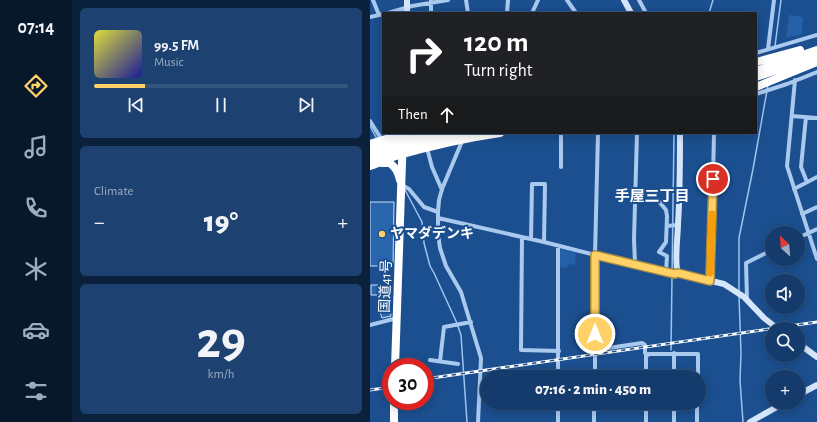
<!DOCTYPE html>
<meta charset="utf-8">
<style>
:root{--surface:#143b6b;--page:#1d4271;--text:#f1f3f6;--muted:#9dadc1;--line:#33557e;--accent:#ffd166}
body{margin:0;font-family:"Alegreya Sans","Noto Sans JP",sans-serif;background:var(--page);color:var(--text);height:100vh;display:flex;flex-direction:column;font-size:15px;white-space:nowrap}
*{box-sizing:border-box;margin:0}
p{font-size:13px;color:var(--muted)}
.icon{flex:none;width:22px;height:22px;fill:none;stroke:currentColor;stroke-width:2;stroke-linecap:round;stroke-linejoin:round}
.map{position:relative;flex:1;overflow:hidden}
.sheet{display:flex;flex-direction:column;gap:8px;padding:8px;background:#0b203b;width:298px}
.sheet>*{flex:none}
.guide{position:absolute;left:12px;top:12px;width:375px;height:122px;border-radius:0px;box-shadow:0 2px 10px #0003,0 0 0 1px var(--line);background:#202124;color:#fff;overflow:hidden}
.needle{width:26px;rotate:334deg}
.buttons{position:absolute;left:395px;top:226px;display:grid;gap:8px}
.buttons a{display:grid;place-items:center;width:40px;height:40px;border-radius:50%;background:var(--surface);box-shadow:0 2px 10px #0003,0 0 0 1px var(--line);font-size:20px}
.speed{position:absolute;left:12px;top:358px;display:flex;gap:8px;font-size:20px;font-weight:700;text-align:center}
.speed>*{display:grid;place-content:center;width:52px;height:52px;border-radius:50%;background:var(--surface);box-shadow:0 2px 10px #0003,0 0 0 1px var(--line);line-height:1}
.speed .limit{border:6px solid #d22;background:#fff;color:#111}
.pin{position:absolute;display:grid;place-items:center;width:34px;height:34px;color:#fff;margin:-17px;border:2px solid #fff;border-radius:50%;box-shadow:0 1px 4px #0007}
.me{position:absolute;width:44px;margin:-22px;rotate:0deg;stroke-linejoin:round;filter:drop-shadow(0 0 3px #0008)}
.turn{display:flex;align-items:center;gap:14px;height:84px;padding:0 16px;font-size:18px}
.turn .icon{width:52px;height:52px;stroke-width:2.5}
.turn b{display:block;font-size:28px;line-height:34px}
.then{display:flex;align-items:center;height:38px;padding:0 16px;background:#0003;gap:8px;font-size:15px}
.big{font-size:30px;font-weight:800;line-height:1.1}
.sheet .tile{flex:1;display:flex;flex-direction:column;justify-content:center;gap:6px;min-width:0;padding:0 14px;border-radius:6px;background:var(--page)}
.sheet .dial{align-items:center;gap:0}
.dial b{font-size:52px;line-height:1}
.song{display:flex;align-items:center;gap:12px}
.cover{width:48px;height:48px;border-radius:6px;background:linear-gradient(135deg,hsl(60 70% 55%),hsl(240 70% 35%))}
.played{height:4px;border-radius:2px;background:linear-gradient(90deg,var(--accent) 20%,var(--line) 20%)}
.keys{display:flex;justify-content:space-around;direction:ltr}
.heat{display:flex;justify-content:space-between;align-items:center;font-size:22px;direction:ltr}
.trip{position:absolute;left:110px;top:370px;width:226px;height:40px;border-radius:20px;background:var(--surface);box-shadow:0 2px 10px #0003,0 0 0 1px var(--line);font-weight:800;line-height:40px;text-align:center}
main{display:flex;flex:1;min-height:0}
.tabs{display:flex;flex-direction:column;width:72px;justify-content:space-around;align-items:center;background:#08182b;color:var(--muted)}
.tabs .icon{width:28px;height:28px}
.tabs .selected{color:var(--accent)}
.tabs b{font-size:18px;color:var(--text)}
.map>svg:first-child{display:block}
</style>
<main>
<nav class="tabs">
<b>07:14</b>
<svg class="icon selected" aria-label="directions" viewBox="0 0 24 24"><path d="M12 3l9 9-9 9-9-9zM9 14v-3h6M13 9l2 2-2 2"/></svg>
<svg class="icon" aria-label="music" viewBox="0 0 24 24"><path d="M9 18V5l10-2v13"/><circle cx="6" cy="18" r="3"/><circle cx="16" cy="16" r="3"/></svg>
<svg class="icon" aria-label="phone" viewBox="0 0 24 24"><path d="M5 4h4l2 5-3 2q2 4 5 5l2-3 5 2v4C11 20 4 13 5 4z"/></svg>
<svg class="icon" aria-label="climate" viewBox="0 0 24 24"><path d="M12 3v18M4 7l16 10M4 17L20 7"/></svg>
<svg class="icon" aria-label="car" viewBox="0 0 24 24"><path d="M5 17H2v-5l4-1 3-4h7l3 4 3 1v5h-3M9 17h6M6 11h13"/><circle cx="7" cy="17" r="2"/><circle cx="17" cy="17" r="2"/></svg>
<svg class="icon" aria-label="filters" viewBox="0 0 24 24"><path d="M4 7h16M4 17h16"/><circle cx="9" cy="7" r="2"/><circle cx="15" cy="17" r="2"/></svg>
</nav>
<section class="sheet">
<div class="tile">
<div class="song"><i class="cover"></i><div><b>99.5 FM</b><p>Music</p></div></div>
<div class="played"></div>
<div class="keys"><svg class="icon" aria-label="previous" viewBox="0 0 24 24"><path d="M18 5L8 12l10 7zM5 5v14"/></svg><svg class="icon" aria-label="pause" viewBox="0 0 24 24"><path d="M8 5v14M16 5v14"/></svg><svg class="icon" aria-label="next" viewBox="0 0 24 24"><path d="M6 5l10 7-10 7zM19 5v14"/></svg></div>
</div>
<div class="tile"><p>Climate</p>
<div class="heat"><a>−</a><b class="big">19°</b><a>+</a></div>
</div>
<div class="tile dial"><b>29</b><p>km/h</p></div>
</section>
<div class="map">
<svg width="447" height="422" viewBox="0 0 447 422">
<rect width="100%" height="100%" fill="#1b4f8f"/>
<path fill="#2461a8" d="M419 15 433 17 432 34 416 38Z
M191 249 206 253 205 264 197 265V268L189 267V251Z"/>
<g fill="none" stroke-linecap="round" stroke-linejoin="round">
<path stroke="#9cc4f0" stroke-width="1.5" d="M339 13 343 0
M405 46 411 0
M0 126 7 139
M34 188 52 222 54 243 60 266 64 273 86 321 91 335 97 422
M369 292V238L383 169 398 85
M369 296 371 353 370 380 373 422
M301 350 304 133"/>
</g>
<path fill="#2a66ad" stroke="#cfe3fa" d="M0 202H24L23 266H0Z
M1 285H10V295H1Z
M20 309 21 316 12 318 10 312Z"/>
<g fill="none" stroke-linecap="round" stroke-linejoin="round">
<path stroke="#a9c9ee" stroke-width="4" d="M3 0 9 15
M96 0 98 13
M197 0 206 13
M269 0 276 13
M18 13 42 6 78 0
M61 13V0
M137 13 138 0
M162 13 168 0
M0 17 13 14
M398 49 404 0
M386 53 447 35
M425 80 417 166 447 259
M386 94 417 84 447 72
M422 116 447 118
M436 117 431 167 437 182
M0 121 12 140
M93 139 72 189 69 200 68 212V234L70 248 76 266 91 292 111 358 108 422
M57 148 62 167 72 190
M191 167V133
M32 185 39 189 54 207 68 212
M424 189 447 177
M287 199 296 210 297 216 296 242 289 252 297 256 296 273
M432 214 447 207
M68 218 174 242 296 273 305 274 308 273
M297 226 308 225
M152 237 151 350 189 351
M428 238 447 229
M161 239 162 184H175L174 242
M188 246V377
M265 264 264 239 267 133
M340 281 343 179 344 133
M377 299 376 263 402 250
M0 325 27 318
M225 350 272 343 275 345V353L277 355
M60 360 88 364
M70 361 74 327 101 322
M225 377V255L228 133
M276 377V356L279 354H328V377
M304 377V353
M188 422V403
M224 422V403
M276 422V403
M304 422V403
M327 422V403"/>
<path stroke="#d6e6fa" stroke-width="6" d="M254 0 261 13
M37 13V0
M310 133C310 163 310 193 308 224 308 235 304 263 308 273L354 284 374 297 394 318 408 329
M428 343 447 357
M428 395 447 385
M380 422 414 403"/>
<path stroke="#fff" stroke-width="8" d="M386 62 430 50
M386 71 447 50
M386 77 447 56
M386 87 447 62
M0 144 36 133
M34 147 62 139 93 133
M0 152 33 141
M12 163H20C26 168 28 172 30 180
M0 166C9 163 17 159 26 156 60 146 95 138 130 133
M25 367 33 134
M24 422V401"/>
<defs>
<path id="rail" d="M55 379 447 322
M0 390 21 387"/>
</defs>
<use href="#rail" stroke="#fff" stroke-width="3"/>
<use href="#rail" stroke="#1b4f8f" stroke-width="1.5" stroke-dasharray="4.5" stroke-linecap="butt"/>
<path stroke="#fff" stroke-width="8" d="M33 141 61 133
M0 158 34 147"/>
</g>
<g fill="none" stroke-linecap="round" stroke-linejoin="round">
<defs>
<path id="route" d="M225 334V255L296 272 305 274 308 273 340 281 343 179"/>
</defs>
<use href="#route" stroke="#a68842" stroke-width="10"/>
<use href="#route" stroke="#ffd166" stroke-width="7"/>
<path stroke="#f59e0b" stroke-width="7" d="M340 273 342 214"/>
</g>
<circle fill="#ffd166" stroke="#1b4f8f" stroke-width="1.5" cx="12" cy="234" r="4"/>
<g text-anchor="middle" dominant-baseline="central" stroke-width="4" stroke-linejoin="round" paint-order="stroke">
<g font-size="14" font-weight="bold" fill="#fff" stroke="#1b4f8f" text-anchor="start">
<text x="20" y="234">ヤマダデンキ</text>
</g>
<g font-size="14" fill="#fff" stroke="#1b4f8f">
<text transform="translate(16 286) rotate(-88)">国道41号</text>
</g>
<g font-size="15" font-weight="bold" fill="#fff" stroke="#1b4f8f">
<text x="282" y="196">手屋三丁目</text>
</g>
</g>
</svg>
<div class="buttons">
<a><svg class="needle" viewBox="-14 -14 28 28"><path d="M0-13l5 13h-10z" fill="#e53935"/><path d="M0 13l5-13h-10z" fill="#9dadc1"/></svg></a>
<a><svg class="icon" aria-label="sound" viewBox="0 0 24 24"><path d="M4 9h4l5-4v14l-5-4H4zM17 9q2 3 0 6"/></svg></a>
<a><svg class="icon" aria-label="search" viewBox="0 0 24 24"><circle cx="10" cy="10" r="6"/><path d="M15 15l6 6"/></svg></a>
<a>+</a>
</div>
<div class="speed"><div class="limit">30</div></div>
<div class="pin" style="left:343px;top:179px;background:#d93025"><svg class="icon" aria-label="arrive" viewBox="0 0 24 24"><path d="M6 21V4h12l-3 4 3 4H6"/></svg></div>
<svg class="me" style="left:225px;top:334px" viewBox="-20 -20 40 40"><circle r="17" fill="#ffd166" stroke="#fff" stroke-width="3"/><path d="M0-11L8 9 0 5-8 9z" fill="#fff"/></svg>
<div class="trip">07:16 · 2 min · 450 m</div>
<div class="guide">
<div class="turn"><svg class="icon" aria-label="right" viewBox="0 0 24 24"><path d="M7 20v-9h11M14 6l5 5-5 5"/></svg><div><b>120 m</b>Turn right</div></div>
<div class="then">Then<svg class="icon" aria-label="ahead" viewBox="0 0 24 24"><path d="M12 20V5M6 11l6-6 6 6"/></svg></div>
</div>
</div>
</main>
